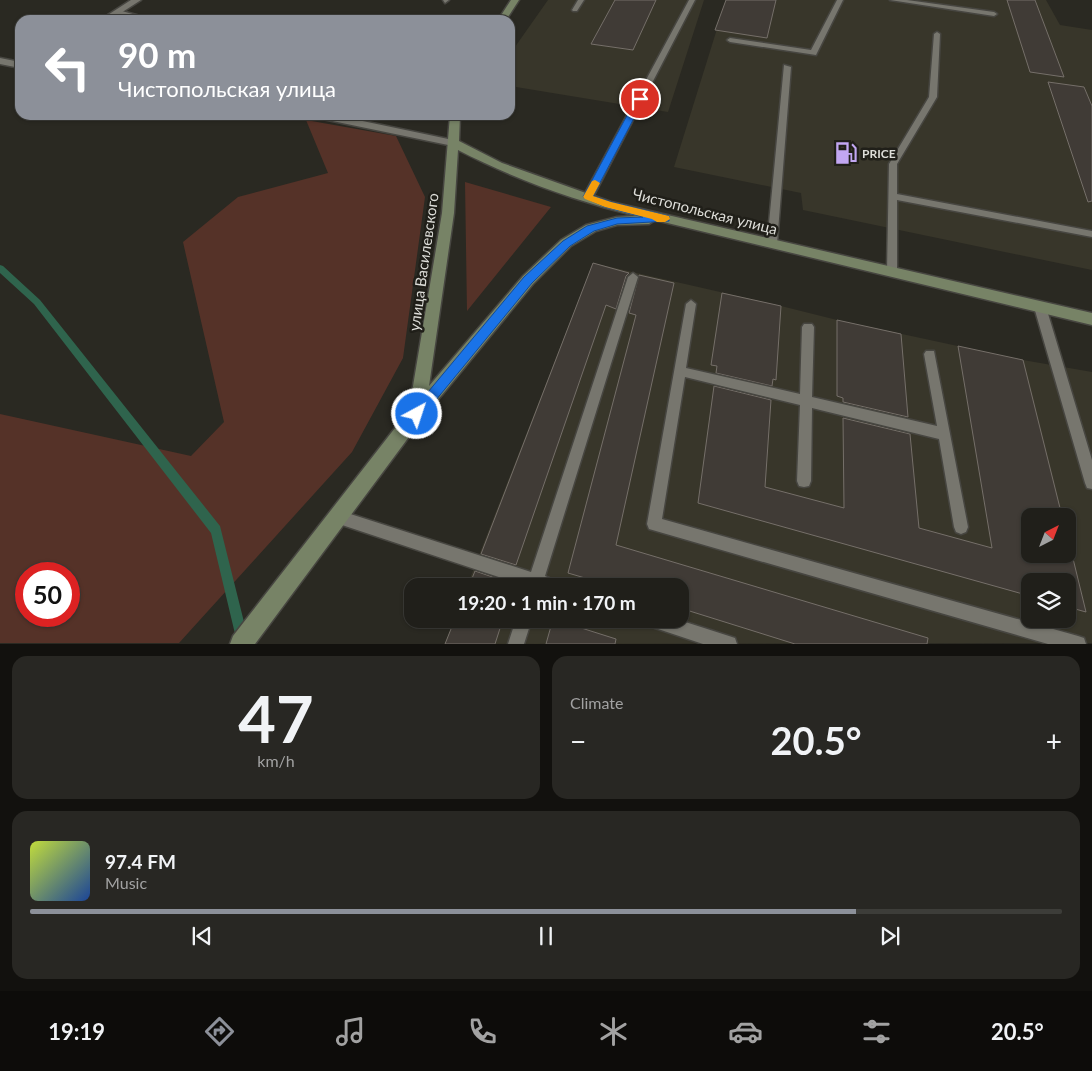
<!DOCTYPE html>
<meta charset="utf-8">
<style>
:root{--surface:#201f1a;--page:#282723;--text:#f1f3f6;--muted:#a2a2a2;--line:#3d3d39;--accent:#8c9099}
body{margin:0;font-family:Lato,sans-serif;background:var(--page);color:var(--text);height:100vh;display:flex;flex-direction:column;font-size:19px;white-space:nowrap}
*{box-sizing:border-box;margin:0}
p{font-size:16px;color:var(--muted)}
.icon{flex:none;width:28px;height:28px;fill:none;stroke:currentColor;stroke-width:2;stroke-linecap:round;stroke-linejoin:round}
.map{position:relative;height:644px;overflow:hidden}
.drawer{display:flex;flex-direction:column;gap:12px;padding:12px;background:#12110e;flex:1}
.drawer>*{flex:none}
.top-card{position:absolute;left:15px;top:15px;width:500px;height:105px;border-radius:15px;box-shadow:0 1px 4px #0004,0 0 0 1px var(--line);background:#8c9099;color:#fff;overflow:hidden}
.needle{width:32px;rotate:42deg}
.controls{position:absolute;left:1021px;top:508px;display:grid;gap:10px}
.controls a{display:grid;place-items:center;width:55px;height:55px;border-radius:10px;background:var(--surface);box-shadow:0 1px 4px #0004,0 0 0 1px var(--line);font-size:25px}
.speed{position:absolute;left:15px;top:562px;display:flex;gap:10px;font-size:25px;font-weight:700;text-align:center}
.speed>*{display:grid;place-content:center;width:65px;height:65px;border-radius:50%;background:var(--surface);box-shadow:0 1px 4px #0004,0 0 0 1px var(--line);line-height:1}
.speed .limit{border:8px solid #d22;background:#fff;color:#111}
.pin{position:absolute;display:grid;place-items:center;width:42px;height:42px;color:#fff;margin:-21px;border:2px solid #fff;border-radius:50%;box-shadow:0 1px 5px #0007}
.me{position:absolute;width:55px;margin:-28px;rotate:40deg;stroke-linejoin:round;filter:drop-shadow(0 0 4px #0008)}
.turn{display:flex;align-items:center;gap:18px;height:105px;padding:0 20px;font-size:22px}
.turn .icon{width:65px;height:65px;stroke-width:2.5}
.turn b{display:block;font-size:35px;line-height:42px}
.big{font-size:38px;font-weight:700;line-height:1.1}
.drawer .card{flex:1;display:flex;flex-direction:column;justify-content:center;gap:8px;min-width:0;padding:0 18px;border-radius:15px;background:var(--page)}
.drawer .dial{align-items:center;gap:0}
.dial b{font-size:65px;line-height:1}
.song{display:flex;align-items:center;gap:15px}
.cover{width:60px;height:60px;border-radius:8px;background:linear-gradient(135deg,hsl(70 70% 55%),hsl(220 70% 35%))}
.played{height:5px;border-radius:2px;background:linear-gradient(90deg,var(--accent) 80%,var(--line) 80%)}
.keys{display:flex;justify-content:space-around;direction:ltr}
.heat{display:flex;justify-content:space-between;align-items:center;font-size:28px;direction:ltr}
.drawer .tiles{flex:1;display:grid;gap:12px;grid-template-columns:1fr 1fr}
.card:last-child{grid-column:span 2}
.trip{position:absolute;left:404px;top:578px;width:285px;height:50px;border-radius:15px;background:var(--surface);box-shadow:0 1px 4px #0004,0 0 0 1px var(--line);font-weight:700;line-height:50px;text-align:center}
.tab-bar{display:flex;height:80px;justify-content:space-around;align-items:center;background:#0d0c0a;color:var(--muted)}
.tab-bar .icon{width:35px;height:35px}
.tab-bar .active{color:var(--accent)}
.tab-bar b{font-size:22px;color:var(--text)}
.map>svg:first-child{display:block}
</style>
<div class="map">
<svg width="1092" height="644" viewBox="0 0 1092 644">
<rect width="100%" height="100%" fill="#2a2922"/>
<path fill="#38362a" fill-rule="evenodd" d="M548 0H704L668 112 510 86V54Z
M726 0H1046L1060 25 1092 30V270L803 210 801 193 674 167Z
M593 263 781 306 837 320 1023 360 1092 372V643L445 644 455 619H680V586H467ZM1030 516H1068V554H1030ZM1030 581H1068V619H1030Z"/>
<path fill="#553228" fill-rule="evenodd" d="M306 120 396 136 425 197 403 358 352 452 179 643H0V414L191 456 224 422 183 242 238 197 328 173ZM26 574H69V616H26Z
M465 182 551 207 467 311Z"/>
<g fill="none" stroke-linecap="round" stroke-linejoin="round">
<path fill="#2f644d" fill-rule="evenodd" d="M0 265 3 266 40 300 220 526 248 638 246 642H238L236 638 211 533 34 304 0 273Z"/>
</g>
<path fill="#403b36" stroke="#756f69" d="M615 0H656L633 50 591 44Z
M726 0H776L767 38 715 30Z
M1007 0H1035L1064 77 1030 72Z
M1048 82 1084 87 1092 106V201L1088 202Z
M593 263 629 273 626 276 616 309 606 305 516 565 481 554Z
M639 275 674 283 616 545 928 638 927 644H795L680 608V586H612L568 573 636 315 629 313Z
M722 293 781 306 776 380 773 379 772 386 716 373 717 366 711 365Z
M837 320 901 334 908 417 843 402V398L837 396Z
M958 346 1023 360 1062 516H1030V554H1068V538L1086 612 1068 607V581H1030V596L698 503 714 386 771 400 765 487 844 508 843 418 910 434 919 528 992 548Z
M475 571 510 583 509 586H469Z
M455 619H503L495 644H445Z
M553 619 616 639 615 644H546Z"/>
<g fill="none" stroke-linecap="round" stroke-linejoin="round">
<defs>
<path id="lane" d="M443 0H449L445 3Z
M578 0H584L577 11H573L572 10Z
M689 0H695L593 197 591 199H585L583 197Z
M837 0H843L816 55 730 42 727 40 730 38 811 50Z
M890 0H907L994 12 997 14 994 16Z
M118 10 151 19 152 20H141L116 13V11Z
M937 32 940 34 937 97 897 164V194L1092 231V237L897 200V271L896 274H888L887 271 889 164 929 97 934 34Z
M784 65 791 67 777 244 772 247 767 244Z
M633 273 638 277 545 576 556 581 559 586H526L333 522 331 517 333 512 338 510 531 572 628 277Z
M691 300 696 304 686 368 800 394 802 327 804 324H812L814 327 812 397 937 426 924 354 926 351H934L968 527 966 532 961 534 956 532 954 527 939 439 812 408 811 481 809 486 804 487 799 486 797 481 800 405 685 377 662 519 1078 636 1084 638 1086 644H1048L649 529 647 524 686 304Z
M1040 303 1046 307 1092 460V489L1087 488 1085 483 1034 307Z
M516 619H532L524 644H508Z
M644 619H676L729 636 735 638 737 644H703L646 625Z"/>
<path id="street" d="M131 0H141L110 20H100Z
M0 58 20 62V68L0 64Z
M313 115H334L453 140 459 143 453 146 318 118Z"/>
<path id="secondary" d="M511 0H519L506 20H498Z
M450 115H460L459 141 502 163 611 202 1092 313V325L655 220 649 224 617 225 596 231 571 246 533 284 423 418 255 644H230L233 636 409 410 442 213ZM458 150C514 179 576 201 637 216L617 217 586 225 561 240 523 276 429 386 454 213Z"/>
</defs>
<use href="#lane" stroke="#474641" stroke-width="3"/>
<use href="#street" stroke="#474641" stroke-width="3"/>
<use href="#secondary" stroke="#474641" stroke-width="3"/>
<use href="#lane" fill="#77766e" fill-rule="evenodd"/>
<use href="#street" fill="#77766e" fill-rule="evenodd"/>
<use href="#secondary" fill="#778366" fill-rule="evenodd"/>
</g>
<path fill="#1a73e8" stroke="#114b97" d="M637 97 644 99 593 196 611 202 669 216V221L617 224 594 231 570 246 532 283 422 417 417 419 413 417 411 414 413 410 524 277 563 241 587 226 617 218 643 217 605 207 583 197Z"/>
<path fill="#f59e0b" d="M595 180 600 183 593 196 611 202 669 216 670 219 665 222H657L652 219 605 207 585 199 583 197 592 181Z"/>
<defs>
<symbol id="fuel-bare" viewBox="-9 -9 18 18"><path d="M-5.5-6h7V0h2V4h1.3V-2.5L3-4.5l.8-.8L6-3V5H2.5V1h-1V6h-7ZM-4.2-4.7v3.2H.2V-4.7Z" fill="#c2a7f2" stroke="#201f19" stroke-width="2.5" paint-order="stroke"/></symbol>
</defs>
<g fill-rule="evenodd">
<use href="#fuel-bare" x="830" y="137" width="32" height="32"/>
</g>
<g text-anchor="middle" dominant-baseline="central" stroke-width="5" stroke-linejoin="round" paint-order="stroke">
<g font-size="12" font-weight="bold" fill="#ddddd8" stroke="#201f19" text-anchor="start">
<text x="862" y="153">PRICE</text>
</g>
<g font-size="15" fill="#ddddd8" stroke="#201f19">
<text transform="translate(705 211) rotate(14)">Чистопольская улица</text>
<text transform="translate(423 262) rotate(-82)">улица Василевского</text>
</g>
</g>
</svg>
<div class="controls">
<a><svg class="needle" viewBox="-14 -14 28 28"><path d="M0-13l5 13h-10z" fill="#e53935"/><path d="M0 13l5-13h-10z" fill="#a2a2a2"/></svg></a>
<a><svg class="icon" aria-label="layers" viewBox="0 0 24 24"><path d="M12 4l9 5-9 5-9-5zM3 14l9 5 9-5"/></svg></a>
</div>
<div class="speed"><div class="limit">50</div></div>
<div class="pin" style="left:640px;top:99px;background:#d93025"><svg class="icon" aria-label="arrive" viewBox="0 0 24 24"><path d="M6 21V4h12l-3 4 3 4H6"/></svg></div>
<svg class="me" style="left:417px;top:414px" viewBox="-20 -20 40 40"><circle r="17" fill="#1a73e8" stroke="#fff" stroke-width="3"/><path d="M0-11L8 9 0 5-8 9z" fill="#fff"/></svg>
<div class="trip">19:20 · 1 min · 170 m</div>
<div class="top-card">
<div class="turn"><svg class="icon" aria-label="left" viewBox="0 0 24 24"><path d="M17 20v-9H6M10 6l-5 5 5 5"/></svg><div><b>90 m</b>Чистопольская улица</div></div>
</div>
</div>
<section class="drawer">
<div class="tiles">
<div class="card dial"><b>47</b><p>km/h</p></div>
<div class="card"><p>Climate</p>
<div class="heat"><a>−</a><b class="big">20.5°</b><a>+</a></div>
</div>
<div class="card">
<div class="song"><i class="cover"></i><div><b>97.4 FM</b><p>Music</p></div></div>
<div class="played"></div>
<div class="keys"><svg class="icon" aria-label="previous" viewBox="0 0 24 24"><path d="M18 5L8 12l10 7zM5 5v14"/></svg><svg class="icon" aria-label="pause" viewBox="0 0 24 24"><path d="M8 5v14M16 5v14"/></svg><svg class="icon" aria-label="next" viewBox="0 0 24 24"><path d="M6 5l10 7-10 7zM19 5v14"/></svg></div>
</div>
</div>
</section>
<nav class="tab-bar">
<b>19:19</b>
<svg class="icon active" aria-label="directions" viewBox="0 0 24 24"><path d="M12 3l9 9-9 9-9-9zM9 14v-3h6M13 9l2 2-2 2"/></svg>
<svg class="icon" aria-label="music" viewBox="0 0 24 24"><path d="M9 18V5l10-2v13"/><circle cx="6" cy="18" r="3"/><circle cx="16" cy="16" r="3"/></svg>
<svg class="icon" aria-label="phone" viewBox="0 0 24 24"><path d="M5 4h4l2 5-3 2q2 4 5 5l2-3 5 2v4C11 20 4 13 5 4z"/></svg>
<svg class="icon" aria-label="climate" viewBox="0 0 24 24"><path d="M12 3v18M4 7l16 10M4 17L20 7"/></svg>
<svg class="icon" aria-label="car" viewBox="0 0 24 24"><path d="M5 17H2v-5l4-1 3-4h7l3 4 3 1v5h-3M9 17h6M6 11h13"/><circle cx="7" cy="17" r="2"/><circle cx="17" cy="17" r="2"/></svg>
<svg class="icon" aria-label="filters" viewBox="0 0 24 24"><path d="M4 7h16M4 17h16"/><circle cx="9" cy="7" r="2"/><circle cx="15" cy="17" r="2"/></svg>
<b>20.5°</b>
</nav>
